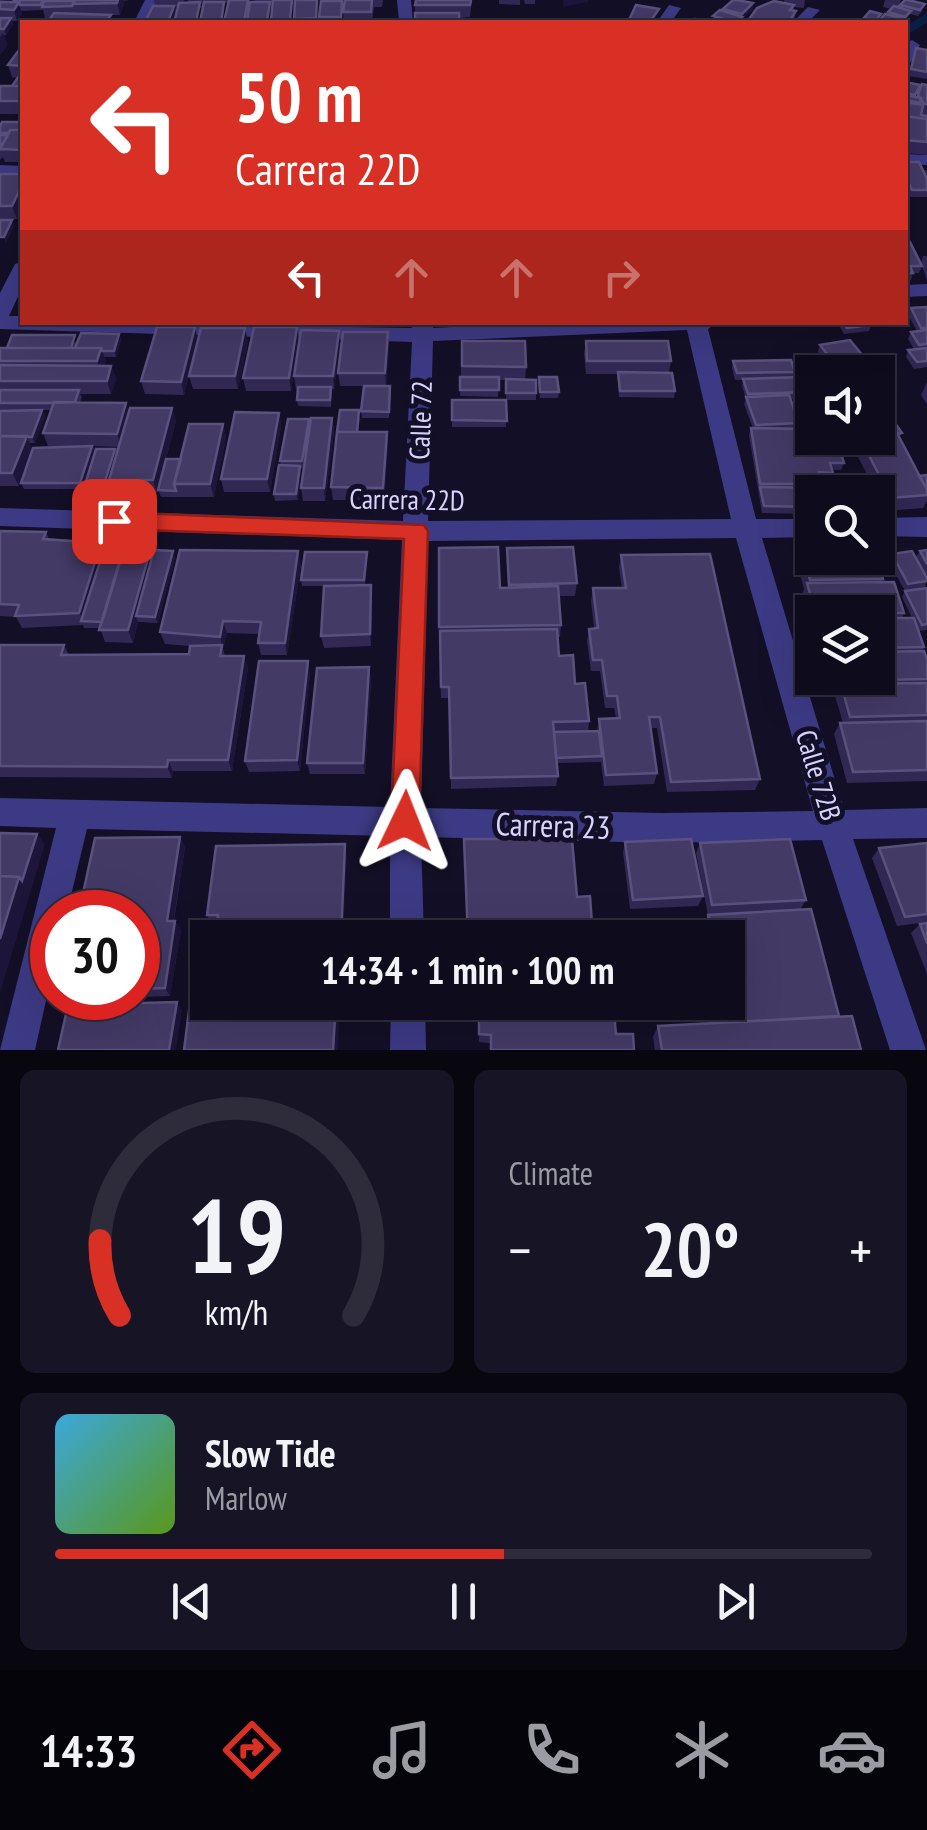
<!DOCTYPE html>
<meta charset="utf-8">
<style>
:root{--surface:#0e0b1c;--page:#171425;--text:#f1f3f6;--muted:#9b9ba3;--line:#2e2b3b;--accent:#d93025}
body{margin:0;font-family:"PT Sans Narrow",sans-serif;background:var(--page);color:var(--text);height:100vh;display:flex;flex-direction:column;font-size:38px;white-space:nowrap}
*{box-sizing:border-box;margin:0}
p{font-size:32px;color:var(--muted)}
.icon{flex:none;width:55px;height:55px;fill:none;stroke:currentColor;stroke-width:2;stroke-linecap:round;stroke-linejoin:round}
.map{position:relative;height:1050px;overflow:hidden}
.drawer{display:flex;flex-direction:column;gap:20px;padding:20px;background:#08060f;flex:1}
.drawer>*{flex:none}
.top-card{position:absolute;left:20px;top:20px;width:888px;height:305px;border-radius:0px;box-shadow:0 10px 40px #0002,0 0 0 2px var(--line);background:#d93025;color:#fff;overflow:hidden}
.buttons{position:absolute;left:795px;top:355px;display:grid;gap:20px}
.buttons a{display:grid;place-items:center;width:100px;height:100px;border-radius:0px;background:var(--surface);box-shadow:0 10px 40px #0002,0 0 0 2px var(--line);font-size:50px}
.speed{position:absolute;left:30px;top:890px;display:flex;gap:20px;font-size:50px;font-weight:700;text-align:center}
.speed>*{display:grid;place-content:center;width:130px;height:130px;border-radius:50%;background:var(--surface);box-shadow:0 10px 40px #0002,0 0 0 2px var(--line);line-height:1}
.speed .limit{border:15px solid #d22;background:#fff;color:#111}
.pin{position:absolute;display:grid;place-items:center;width:85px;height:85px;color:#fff;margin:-42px;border-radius:20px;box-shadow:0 5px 15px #0006}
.me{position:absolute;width:110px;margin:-55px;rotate:2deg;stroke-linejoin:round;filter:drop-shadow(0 0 8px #0008)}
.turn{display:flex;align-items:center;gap:35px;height:210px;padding:0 50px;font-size:45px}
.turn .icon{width:130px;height:130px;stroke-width:2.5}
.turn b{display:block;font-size:70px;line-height:85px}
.lanes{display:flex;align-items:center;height:95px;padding:0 50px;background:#0003;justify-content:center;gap:50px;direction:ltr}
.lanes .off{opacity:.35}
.big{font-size:75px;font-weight:700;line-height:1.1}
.drawer .card{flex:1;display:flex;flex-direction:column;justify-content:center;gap:15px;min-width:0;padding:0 35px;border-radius:15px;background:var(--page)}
.drawer .dial{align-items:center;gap:0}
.dial svg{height:260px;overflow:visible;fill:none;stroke:var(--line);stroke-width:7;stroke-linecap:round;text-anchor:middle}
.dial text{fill:var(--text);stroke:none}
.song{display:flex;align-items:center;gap:30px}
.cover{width:120px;height:120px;border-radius:15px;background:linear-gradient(135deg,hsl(200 70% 55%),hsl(90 70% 35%))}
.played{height:10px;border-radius:5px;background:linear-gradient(90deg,var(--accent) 55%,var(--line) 55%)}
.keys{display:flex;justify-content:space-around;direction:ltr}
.heat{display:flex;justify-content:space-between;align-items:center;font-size:55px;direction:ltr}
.drawer .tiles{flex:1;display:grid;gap:20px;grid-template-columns:1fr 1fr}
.card:last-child{grid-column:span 2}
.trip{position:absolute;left:190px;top:920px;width:555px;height:100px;border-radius:0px;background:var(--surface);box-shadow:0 10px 40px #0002,0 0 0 2px var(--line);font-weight:700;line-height:100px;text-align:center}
.dock{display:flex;height:160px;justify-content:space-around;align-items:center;background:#06040b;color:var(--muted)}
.dock .icon{width:70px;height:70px}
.dock .current{color:var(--accent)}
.dock b{font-size:45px;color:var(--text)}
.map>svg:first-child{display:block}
</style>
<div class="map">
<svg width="927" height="1050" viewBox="0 0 927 1050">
<rect width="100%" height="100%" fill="#130f26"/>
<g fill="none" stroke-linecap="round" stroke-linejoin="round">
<path stroke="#0a1f44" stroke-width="8" d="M905 31 927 18"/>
<path fill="#3d3a85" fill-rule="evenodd" d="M145 0H159L148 22H134Z
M397 0H411L413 22H399Z
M669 5 681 8 671 22H657Z
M808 7 820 10 808 22H793Z
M912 40 920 45 911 62 905 64V44Z
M905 154 927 155V165L905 164Z
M0 165 22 166V176L0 175Z
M22 262V288L9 316H22V322L412 328V322H433V328L546 322H718L708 329 756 519H812V537L762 538 844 810 927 808V838L853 839 926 1050H890L822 840 662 843 421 837 424 938H390V836L87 829 67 912H52V974L35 1050H0L56 828 0 826V798L390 807 402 540 0 526V508L403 521 412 342 0 329V293L15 264ZM687 330 731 519 428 521 433 341ZM736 538 813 811 662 813 421 808 428 541Z
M927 284V296L905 297V285Z
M927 517V537L878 536V518Z
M391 1002H425L426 1050H390Z"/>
</g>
<path fill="#312854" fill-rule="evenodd" d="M0 0 13 2 14 0H49L48 1 130 0 123 1 124 4 120 15H111L112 22H48L51 18H45L43 10 21 11 22 14 17 21H12L13 24 6 35H4L7 45 0 55Z
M154 0H184L183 3 188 2V0H248L249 6 246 22H224L228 3H224L223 22H200L203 4H201L202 8 175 7 176 12 155 6Z
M255 0H292L291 22H271L273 2 270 3 269 22H247Z
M317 0 316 22H294V19Z
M345 0H383L382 7H374L372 22H344L343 12Z
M472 0 470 17 415 22V5Z
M499 0H520V5L499 4Z
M524 0H535V4H525Z
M784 0H805L804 8 794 7 795 17 791 22H747L784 3Z
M885 0H901L898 7 899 8 900 5 923 10 918 16 910 14 904 22 887 15 892 9 883 7Z
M342 1 341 22H319V17Z
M753 3 752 10 742 19 741 22H693H712L713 16 723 11V9Z
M864 18 879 20 877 22H863Z
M916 48 927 50V79L909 76Z
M22 50V114H0V86H12L18 78 12 77 8 65Z
M905 82 920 85 915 97H917L922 84 927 85V155L905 153Z
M22 122V162H5L3 157 0 160V126Z
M905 162 924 172 925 170H927V197H909L905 188Z
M0 174H22V207L17 219H0Z
M905 242 922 266 919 273H913L911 280H905Z
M923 256H927V280L921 263Z
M927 307V367L914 369 906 357 908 350 914 349 908 339 911 332 917 331 908 315 911 308Z
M837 322H870L871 325 869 331 844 334Z
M388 332 389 345 386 386H340L338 373Z
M119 334 121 340 116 357H104L106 361 104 366H111L116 379 111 394H80L82 397 80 402 129 412 172 408 176 421 157 493 113 492 110 482 106 494H86L84 488 83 489H24L21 483 78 446H48L43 433 51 410H0V348L78 342ZM93 446 119 447 117 453 115 449 95 452Z
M198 340 248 341 238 389H193L189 376 194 356 184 395 145 394 141 381Z
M299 340 291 391H246L243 378Z
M462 341 526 367 525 380H536V400H506V380H499L498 397 460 396Z
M586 341 671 361 669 373 675 391 674 398 619 397 617 374H586L584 354Z
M340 344 334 389H332L331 407 298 406 297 400 298 389H296L294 376Z
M820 345 867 361 864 368 843 372H833L818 352Z
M733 361 795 372 793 378 806 387 809 381H812V424H807L796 404 798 399H790L799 423 797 428 844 463 841 470H832L833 473 830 479H820L822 484 820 488 812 492V514L762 513 749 435 751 428H753L744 404 746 399 742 386 743 380H735L732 368Z
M878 374 886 386 883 392 878 393Z
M539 377 559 392 558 398H540Z
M927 382V404L921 395Z
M390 386 389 418H362L361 411Z
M452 400H506V427H452Z
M42 410 45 417 35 443H30L19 486H0V411Z
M279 413 281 426 270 492H224L221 479Z
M360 417 358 432H387L388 445 384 500H333L331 487Z
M332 418 334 431 325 501H303L301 488Z
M309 419 310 426 303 468H301L298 500 275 501 274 494 281 465 280 461Z
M223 424 226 437 214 497H161L158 490 181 459Z
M902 433 899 438 920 476 927 475V501L923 508 885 511 878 496V492H876L853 447 857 438H878Z
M0 531 46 532 49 539 104 549 154 550 175 557 158 623 138 622 133 643 105 642 100 628H84L83 625 22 628 16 617 0 616Z
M800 544 883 579 882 582 904 613 902 618H912L902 597 905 591 927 588V630L918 631 924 647 922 652 927 659V781L847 783 834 734 840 723H843L835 696 837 692 828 693 824 678H878V612H812V650L807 632 810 626 802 595 804 589 795 556Z
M507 548 577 583 575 596H559L561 625 560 637H557L559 656 575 684 589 721 588 731H597L599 719 616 718 614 708H605L600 671H591L587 641 589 629 594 628 591 601 593 588H622L619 568 621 555 760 779 755 790 667 792 657 728H650L657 773 654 784 604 786 601 762 557 763 558 776 556 786 451 789 450 698H441L439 627 500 588 508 587Z
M927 550V577L916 557 920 551Z
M367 552 365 585 372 597 371 646 324 648 321 636 324 586H302L301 580Z
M892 554 927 578 925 587 905 591 888 561Z
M301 564 287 655H261L258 643 259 634 227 633 223 649 225 656 248 668 232 771H173L172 778 0 777V645H64L69 655 189 654 190 646 165 644 160 632Z
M369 667 371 679 365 774H310L307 763Z
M310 673 300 771 249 772 245 761Z
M625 842 703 896 698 906 630 909 623 852Z
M700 843 806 900 800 910 839 1016 861 1050H655L653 1037 658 1026 728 1022 724 1002H728V938H706L704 924 708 915 696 853Z
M927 843V922L897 926 872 858 879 848Z
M185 847 174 921H175L181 930 170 996 138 997V912Z
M347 854 216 925H211L207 915Z
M927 923V974L911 933 920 924Z
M478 1002H613L490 1043 479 1042Z"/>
<path fill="#1d163a" d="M118 0H123L124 4 120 15 117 3Z
M563 0H588V2L563 7Z
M19 2 22 14 17 21 14 10Z
M753 3 752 10 742 19 741 22H736L741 18 742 14Z
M174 6 176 12 172 22H168Z
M11 18 13 24 6 35 4 29Z
M3 33 7 45 0 55V37Z
M22 185V207L17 219 12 206Z
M12 220 14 226 6 244 4 237Z
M195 327 198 340 184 395 181 382Z
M297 327 299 340 291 391 289 378Z
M245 328 248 341 238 389 235 376Z
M339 331 340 344 334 389 333 376Z
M388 332 389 345 386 386 385 373Z
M119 334 121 340 116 357 114 351Z
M101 348 106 361 101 374 97 361Z
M867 361 864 368 835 372 837 367Z
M111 366 116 379 111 394 107 381Z
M126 403 130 416 121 447 117 434Z
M172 408 176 421 157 493 153 480Z
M42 410 45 417 35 443 32 437Z
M279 413 281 426 270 492 267 479Z
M332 418 334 431 325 501 324 488Z
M309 419 310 426 303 468 302 461Z
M223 424 226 437 214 497 210 484Z
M387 432 388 445 384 500 383 488Z
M27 436 32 449 19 486 12 473Z
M92 446 95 452 83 489 80 483Z
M115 449 118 456 109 480 110 482 106 494 103 488Z
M300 466 301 472 298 500 296 494Z
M101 543 106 555 83 621 79 613Z
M152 544 157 556 136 616 138 622 133 643 128 630Z
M173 551 175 557 158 623 155 617Z
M298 551 301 564 287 655 285 643Z
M371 585 372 597 371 646 370 634Z
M223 621 227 633 223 649 220 637Z
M244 656 248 668 232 771 228 760Z
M308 661 310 673 300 771 297 760Z
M369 667 371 679 365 774 363 763Z
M168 760 173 771 172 778 167 767Z
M37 834 45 844 0 993V939L19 877Z
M180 837 185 847 172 930 167 921Z
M345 844 347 854 343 938H341Z
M175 921 181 930 170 996 165 988Z
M177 1002 182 1010 176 1050H169Z
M336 1002H340L338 1050H333Z"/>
<path fill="#433a66" stroke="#5a527e" stroke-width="2.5" d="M14 0H44L40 5H20L19 2H13Z
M75 0H118L117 3 73 4Z
M229 0H248L244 22H224Z
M273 0H292L290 19 271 20Z
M295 0H317L316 18 294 19Z
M345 0H372L371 12H343Z
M416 0H471L470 5H415Z
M733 0H737L753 3 742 14 723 9Z
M905 0H908L925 4 920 10 900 5Z
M44 1H74L72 6 42 7Z
M321 1H342L341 17H319Z
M774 1 794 5 790 10 796 11 789 22H780L764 19 775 22H747L757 8Z
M0 2H19L14 10 0 9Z
M200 2 196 22H174L179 3Z
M204 2H224L221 22H200Z
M250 2H270L267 20 247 21Z
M636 5 659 9 650 22H633L635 21 629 20Z
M153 6H174L168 22H145Z
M894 6 911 11 905 17 888 12Z
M720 10 742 17 735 22 713 16Z
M870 11 881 14 876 20 864 18Z
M54 13 111 15 106 22 58 21 56 22H48Z
M415 13H459V20H416L415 22Z
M885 14 905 19 903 22H878Z
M0 18H11L4 29H0Z
M695 19 715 22H693Z
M416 20H493V22H416Z
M58 21 100 22H56Z
M916 48 927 50V72L911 69Z
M19 50H22V66L8 65Z
M19 76H22V86H12Z
M905 82 920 85 915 95 905 93Z
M922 84 927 85V104H924L918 95Z
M0 86H22V101H0Z
M905 95 921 98 920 103 905 100Z
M905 102 923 105 921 115 927 116V119L905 116Z
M905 116 927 119V142L905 140Z
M2 122H22V130H10L9 133H0V126Z
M10 130H22V150L0 149Z
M0 135H8L0 149Z
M905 162H919L927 179V190H912L905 176Z
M0 174H22V185L12 206H0Z
M0 220H12L4 237H0Z
M905 242H910L922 266H910L913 273H905Z
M927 307V328H921L911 308Z
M843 322H870L871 325 847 328Z
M157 327H195L181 382 141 381Z
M254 327H297L289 378H243Z
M201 328H245L235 376H189Z
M301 330 339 331 333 376H294Z
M927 330V344L919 345 911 332Z
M343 332H388L385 373H338Z
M81 333 119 334 114 351H102L101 348H75Z
M12 335H75L71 348H7Z
M850 340 867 361 837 367 820 345Z
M462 341H525L526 367 462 366Z
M586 341H668L671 361H587Z
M0 348H101L97 361H0Z
M927 348V361L917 362 908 350Z
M791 360 795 372 737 373 733 361Z
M0 365 111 366 107 381H0Z
M618 372 672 373 675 391H620Z
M878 374H879L886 386 878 387Z
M460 377H499V390H460Z
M539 377H557L559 392H540Z
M803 377 808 392 748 394 743 379Z
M506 379 536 380V393H506Z
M364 386H390L389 412 361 411Z
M298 387H331L330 400H297Z
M0 390H79L75 402 54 403H0Z
M789 395 799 423 756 425 746 397Z
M812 396V417H809L798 397Z
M452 400H506L507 421 452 420Z
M54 402 126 403 117 434 43 433Z
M130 408H172L153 480H109Z
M42 410 32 437 0 436V411Z
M340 410H359L357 432H337Z
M235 412 279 413 267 479H221Z
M311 418H332L324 488H301Z
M288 419H309L302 461H280Z
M892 419 902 433 897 434 896 431 878 432V421Z
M189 424H223L210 484H174Z
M751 428 812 429V438H836L844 463H830L833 473 819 472 822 484H760Z
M896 431 927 490V495L891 498 860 438H878V432Z
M337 432H387L383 488 331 487Z
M0 436H27L12 473H0Z
M92 446 80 483H21L33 448Z
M96 449H115L103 488H84Z
M166 459H181L174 484 176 491 158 490Z
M279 465 300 466 296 494H274Z
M927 475V489L919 476Z
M826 482 864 483 866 492H828Z
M760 487 822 488 823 492H812V507L764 506Z
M0 531 46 532 43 539 101 543 79 613 15 616 19 605 0 604Z
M125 543 152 544 128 630H99Z
M800 544H812V558H876L883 579 810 580Z
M498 547 500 588 558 586 561 625 439 627V548Z
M573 547 577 583 509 585 507 548Z
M104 549H124L102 622 81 621Z
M154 550 173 551 155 617 136 616Z
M180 550 298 551 285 643H258L261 622 223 621 220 637 160 632Z
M927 550V564L920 551Z
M912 551 927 578V581L908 584 892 554Z
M305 552H367L364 580H301Z
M710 554 760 779 671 782 660 717H649L657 773 606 775 599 719 620 718 617 696H607L602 660H593L589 629 598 628 593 588H626L621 555Z
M894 582 904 613 815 612 807 583Z
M371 585 370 634 321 636 324 586Z
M927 588V624L922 625 905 591Z
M878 618H914L924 647 878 648Z
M557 629 559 656 573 655 575 684 585 683 589 721 553 722 558 776 451 778 449 687H441L440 631Z
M0 645H64L61 655 189 654 190 646 222 645 220 656H244L228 760H168L167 767 0 766Z
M924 651 927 659V679L834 681 833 678H878V652Z
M259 661H308L297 760 245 761Z
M369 667 363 763H307L317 668Z
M927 683V715L850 717 841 684Z
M927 721V770L853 772 840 723Z
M599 731 602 756 556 758 554 732Z
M0 833 37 834 22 881 19 877 0 876Z
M180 837 167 921H175L165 988 138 989V912H79L95 838Z
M464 839H572L577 897 590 896 593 938H468Z
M691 839 703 896 633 900 625 842Z
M790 839 806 900 712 905 700 843Z
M927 843V914L905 917 879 848Z
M345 844 341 938H215L218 915H207L216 846Z
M0 876 19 877 0 939Z
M811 909 839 1016 735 1022 728 985V938H713L708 915Z
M927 923V943L920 924Z
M191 995H208V1002H336L333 1050H184Z
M177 1002 169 1050H58L68 1005Z
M479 1002H613L616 1034H633L634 1050H491V1035L479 1034Z
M852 1016 861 1050H662L658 1026Z"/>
<path fill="#d93025" stroke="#8d1f18" stroke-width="2.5" d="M114 512 424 525 428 531 419 821 415 831 405 834 395 831 391 821 404 539 114 529 102 521Z"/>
<g text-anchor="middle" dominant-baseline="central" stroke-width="10" stroke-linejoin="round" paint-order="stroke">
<g font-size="28" fill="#d9d4ff" stroke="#130f26">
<text transform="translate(420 420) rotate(-88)">Calle 72</text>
<text transform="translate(407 499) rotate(1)">Carrera 22D</text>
<text transform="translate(819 775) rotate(73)">Calle 72B</text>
</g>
<g font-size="32" fill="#d9d4ff" stroke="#130f26">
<text transform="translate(553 825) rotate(2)">Carrera 23</text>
</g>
</g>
</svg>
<div class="buttons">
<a><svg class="icon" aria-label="sound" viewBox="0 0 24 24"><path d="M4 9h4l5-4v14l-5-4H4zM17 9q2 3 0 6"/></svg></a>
<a><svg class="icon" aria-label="search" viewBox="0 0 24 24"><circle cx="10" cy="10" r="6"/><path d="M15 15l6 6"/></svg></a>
<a><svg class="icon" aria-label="layers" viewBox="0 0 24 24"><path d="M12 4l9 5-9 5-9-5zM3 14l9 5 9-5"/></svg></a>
</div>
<div class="speed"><div class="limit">30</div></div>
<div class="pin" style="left:114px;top:521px;background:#d93025"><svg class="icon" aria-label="arrive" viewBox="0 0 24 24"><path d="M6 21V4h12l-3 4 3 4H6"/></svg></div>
<svg class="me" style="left:405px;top:821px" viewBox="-20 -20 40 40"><path d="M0-17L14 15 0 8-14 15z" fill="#d93025" stroke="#fff" stroke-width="4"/></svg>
<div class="trip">14:34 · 1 min · 100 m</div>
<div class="top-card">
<div class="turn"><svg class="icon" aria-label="left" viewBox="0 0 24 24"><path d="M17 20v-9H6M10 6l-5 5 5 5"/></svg><div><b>50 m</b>Carrera 22D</div></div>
<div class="lanes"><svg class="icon" aria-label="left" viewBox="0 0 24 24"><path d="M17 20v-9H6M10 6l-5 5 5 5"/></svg><svg class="icon off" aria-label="ahead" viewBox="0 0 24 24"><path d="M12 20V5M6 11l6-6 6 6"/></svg><svg class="icon off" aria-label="ahead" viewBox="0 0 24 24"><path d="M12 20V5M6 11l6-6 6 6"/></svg><svg class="icon off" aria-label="right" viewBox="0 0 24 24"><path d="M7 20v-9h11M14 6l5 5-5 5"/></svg></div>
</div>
</div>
<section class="drawer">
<div class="tiles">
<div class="card dial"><svg viewBox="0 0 100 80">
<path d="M14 69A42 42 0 1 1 86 69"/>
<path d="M14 69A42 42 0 0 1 8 46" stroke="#d93025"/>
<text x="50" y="56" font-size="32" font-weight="700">19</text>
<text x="50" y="72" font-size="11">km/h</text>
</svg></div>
<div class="card"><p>Climate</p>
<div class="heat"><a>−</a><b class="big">20°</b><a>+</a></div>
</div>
<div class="card">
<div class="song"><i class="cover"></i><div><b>Slow Tide</b><p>Marlow</p></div></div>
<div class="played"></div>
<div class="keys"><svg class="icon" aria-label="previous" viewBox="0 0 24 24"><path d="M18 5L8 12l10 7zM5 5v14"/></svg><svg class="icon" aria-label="pause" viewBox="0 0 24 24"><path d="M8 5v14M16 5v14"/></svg><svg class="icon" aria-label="next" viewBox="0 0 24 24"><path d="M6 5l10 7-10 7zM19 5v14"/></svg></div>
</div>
</div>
</section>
<nav class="dock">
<b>14:33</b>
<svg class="icon current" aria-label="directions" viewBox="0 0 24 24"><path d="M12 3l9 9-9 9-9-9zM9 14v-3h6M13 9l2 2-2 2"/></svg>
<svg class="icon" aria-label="music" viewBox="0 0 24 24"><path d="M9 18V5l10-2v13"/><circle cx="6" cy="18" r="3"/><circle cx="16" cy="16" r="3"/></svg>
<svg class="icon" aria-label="phone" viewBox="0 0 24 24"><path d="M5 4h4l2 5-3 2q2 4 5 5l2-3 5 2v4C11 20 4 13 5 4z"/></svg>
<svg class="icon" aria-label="climate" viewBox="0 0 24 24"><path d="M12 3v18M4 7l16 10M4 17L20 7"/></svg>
<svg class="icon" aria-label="car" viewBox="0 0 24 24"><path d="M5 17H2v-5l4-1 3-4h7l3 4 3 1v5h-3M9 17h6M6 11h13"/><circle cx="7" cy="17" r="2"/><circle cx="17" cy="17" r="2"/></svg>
</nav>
